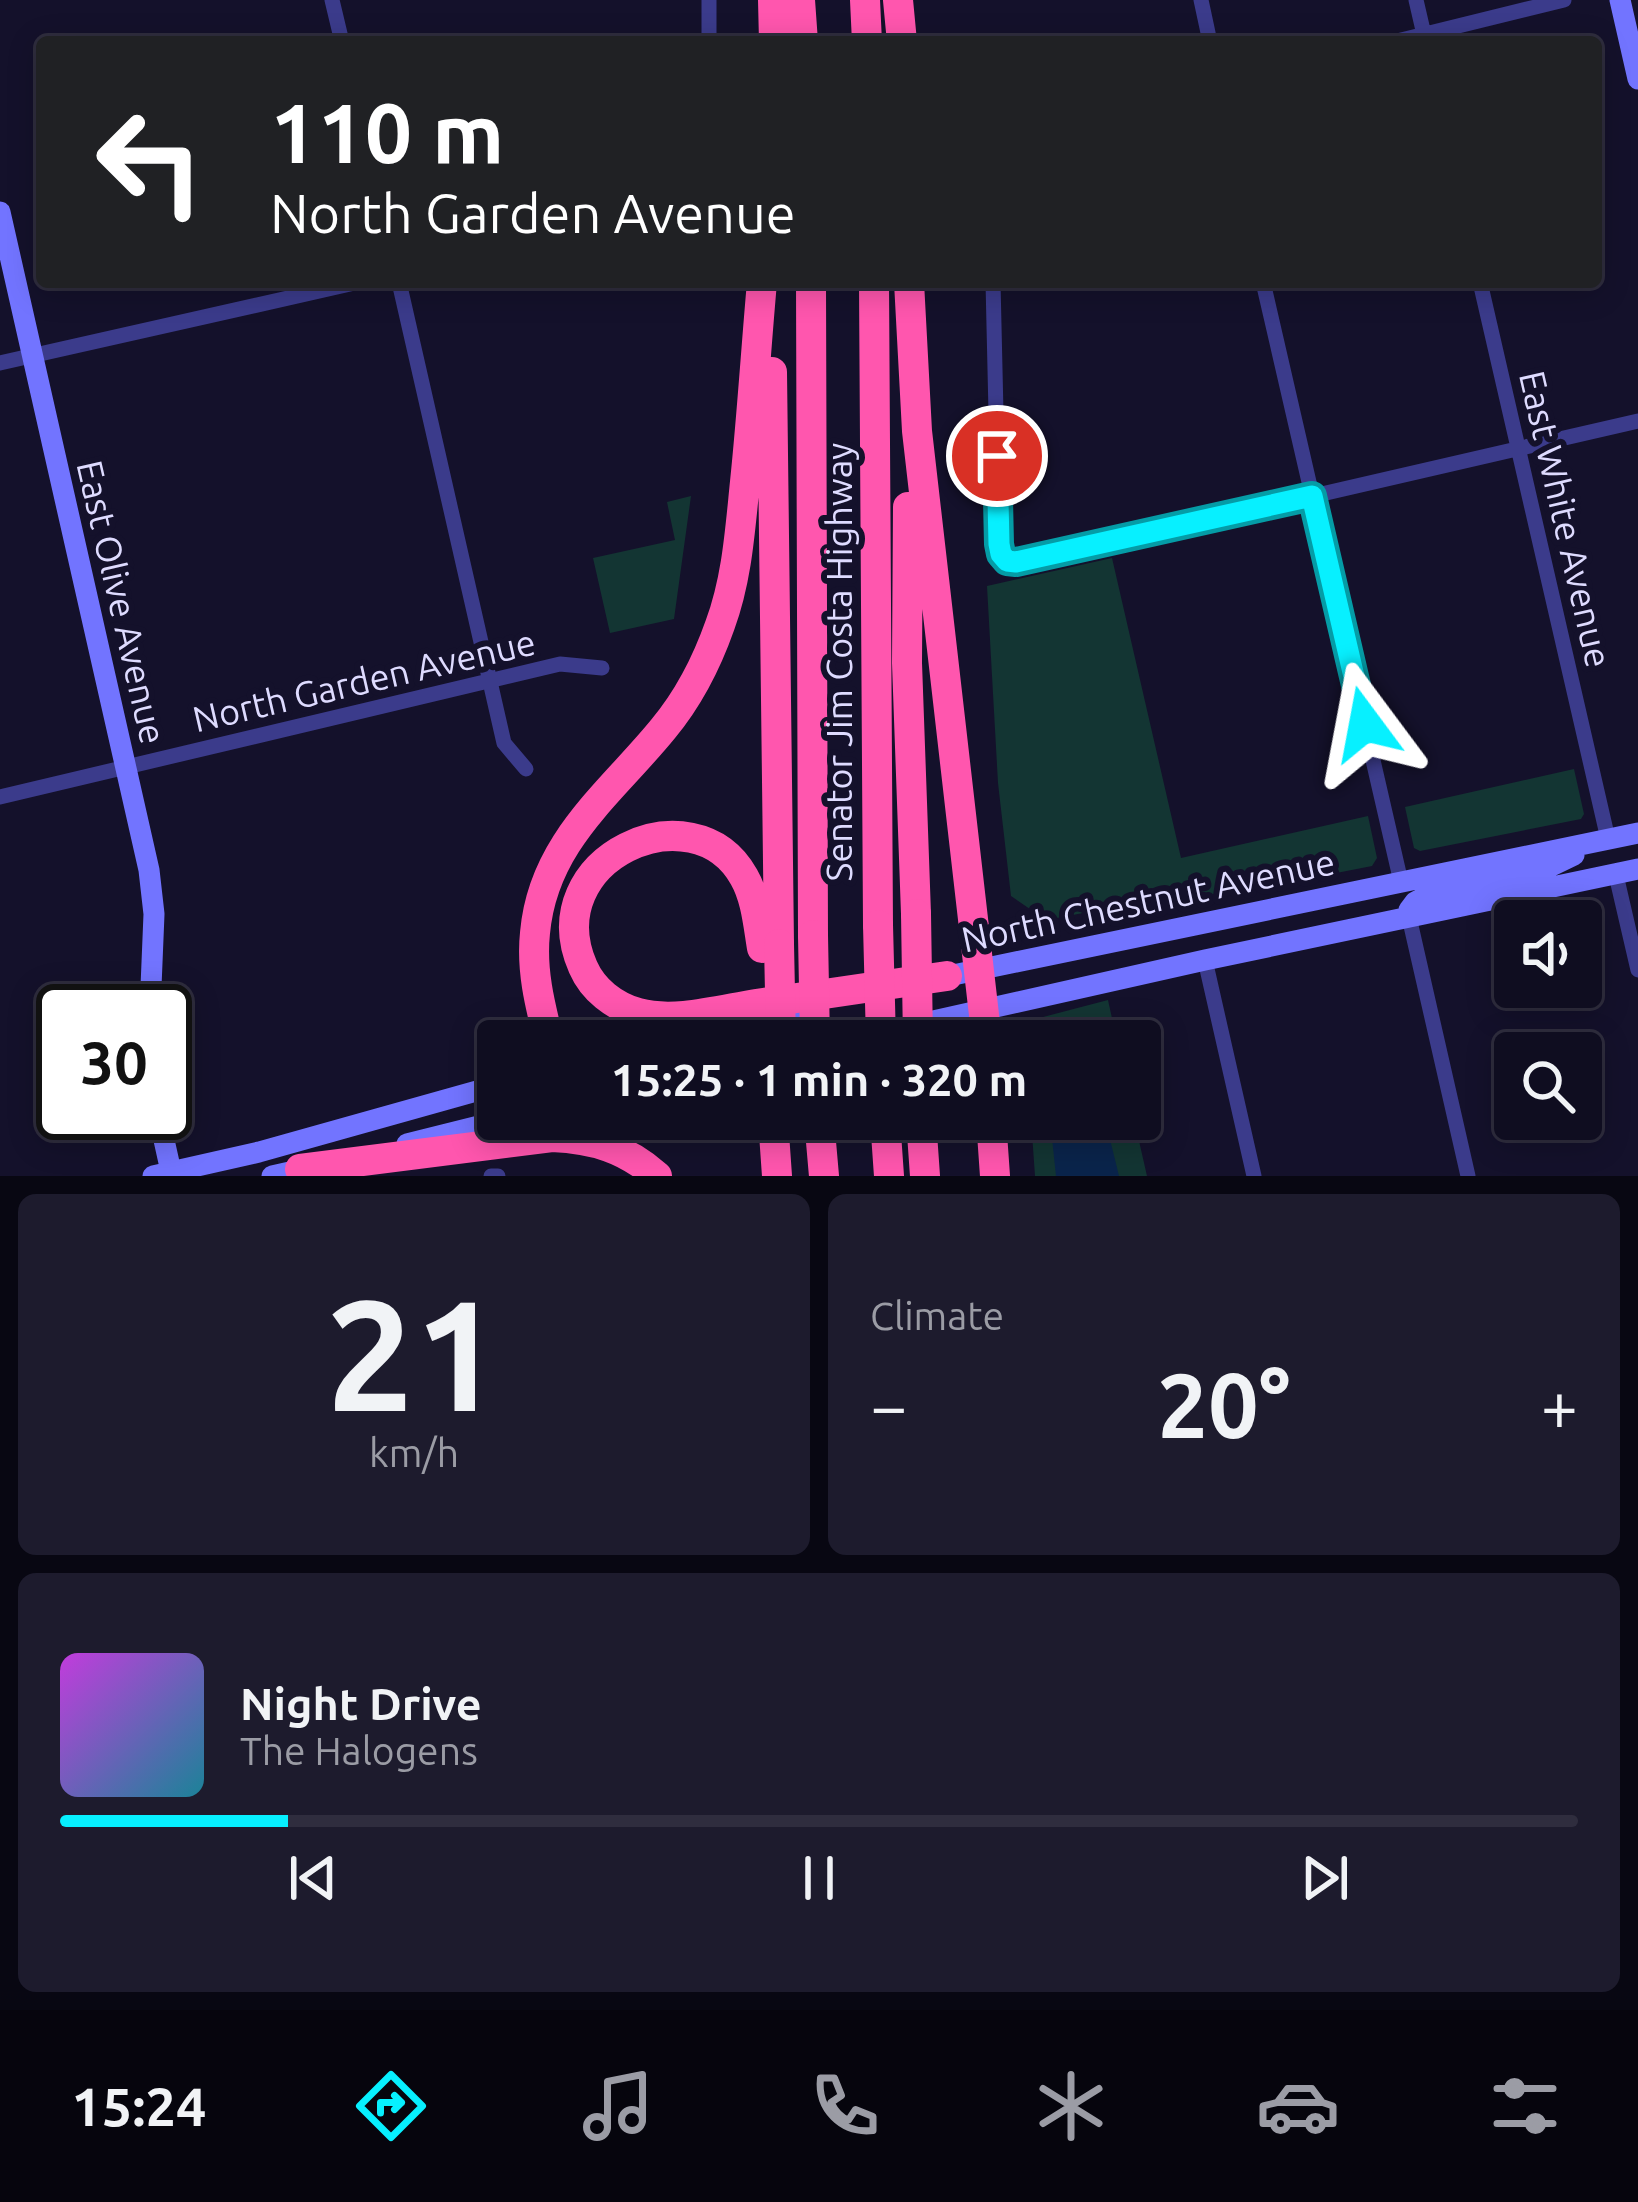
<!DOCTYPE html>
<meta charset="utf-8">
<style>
:root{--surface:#0f0d20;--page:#1d1b2d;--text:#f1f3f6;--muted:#9b9ca5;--line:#2f2d3e;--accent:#07f0ff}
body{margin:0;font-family:Ubuntu,sans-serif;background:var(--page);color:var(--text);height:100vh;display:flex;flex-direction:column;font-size:45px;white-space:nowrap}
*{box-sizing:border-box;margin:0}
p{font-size:39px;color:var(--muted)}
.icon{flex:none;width:66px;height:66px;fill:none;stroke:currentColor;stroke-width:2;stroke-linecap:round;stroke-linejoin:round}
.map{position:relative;height:1176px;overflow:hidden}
.sheet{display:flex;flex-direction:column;gap:18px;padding:18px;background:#080712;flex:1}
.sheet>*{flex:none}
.banner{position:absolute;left:36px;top:36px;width:1566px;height:252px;border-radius:12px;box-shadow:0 6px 30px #0003,0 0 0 3px var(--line);background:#202124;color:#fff;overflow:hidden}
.controls{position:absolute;left:1494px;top:900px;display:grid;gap:24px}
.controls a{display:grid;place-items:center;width:108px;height:108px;border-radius:12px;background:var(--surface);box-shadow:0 6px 30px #0003,0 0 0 3px var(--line);font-size:60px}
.speed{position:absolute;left:36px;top:984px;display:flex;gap:24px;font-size:60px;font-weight:700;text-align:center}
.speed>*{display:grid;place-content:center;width:156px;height:156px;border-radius:50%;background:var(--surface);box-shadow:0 6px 30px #0003,0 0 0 3px var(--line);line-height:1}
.speed .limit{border:6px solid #111;border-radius:18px;background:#fff;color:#111}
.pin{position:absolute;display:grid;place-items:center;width:102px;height:102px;color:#fff;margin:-51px;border:6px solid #fff;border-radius:50%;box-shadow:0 3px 12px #0007}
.me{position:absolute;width:132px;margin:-66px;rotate:347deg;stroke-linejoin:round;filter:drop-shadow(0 0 9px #0008)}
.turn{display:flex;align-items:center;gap:42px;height:252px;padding:0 36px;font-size:54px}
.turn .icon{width:156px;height:156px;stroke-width:2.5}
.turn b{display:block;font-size:84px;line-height:102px}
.big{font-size:90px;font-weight:700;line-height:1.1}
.sheet .card{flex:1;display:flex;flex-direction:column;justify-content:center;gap:18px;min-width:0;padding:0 42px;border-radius:18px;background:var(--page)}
.sheet .dial{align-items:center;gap:0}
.dial b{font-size:156px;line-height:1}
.song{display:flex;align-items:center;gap:36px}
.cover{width:144px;height:144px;border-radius:18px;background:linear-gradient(135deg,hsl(290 70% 55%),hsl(190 70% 35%))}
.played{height:12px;border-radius:6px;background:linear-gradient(90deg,var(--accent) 15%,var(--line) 15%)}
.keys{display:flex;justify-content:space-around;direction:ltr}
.heat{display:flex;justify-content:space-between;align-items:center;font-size:66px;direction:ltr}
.sheet .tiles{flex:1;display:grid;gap:18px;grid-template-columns:1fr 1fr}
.card:last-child{grid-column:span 2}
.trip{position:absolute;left:477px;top:1020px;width:684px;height:120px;border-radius:12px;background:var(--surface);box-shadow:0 6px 30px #0003,0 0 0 3px var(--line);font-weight:700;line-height:120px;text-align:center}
.tab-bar{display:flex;height:192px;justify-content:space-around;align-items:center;background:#06050d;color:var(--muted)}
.tab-bar .icon{width:84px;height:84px}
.tab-bar .current{color:var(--accent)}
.tab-bar b{font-size:54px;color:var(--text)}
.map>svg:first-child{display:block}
</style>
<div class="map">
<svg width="1638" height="1176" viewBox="0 0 1638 1176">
<rect width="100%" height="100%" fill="#14112b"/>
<path fill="#133533" d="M691 496 674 619 610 633 593 558 675 540 667 502Z
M1112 558 1181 858 1368 816 1377 858 1372 866 1230 894 1179 895 1046 920 1011 896 998 783 987 586Z
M1574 769 1584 814 1581 819 1420 851 1414 848 1405 807Z
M1108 1000 1117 1041H1025L1024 1022Z
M1031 1119H1134L1147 1176H1035Z"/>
<path fill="#0a244b" d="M1050 1119H1105L1119 1176H1056Z"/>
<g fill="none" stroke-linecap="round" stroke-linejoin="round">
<path stroke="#3b3b8b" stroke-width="15" d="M332 0 342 42
M709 0V42
M1201 0 1210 42
M1416 0 1425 39
M1393 42 1564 0
M399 282 504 743 526 769
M993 282 999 544 1001 554 1007 561 1027 562 1638 421
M1263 282 1401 882
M1480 282 1608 839
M0 363 359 282
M0 797 560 664 602 668
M1616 875 1638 970
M1409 917 1468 1176
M1205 960 1254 1176
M491 1176H498"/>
<path stroke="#7274ff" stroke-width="21" d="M1620 0 1638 79
M0 212 149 870 154 914 150 1011
M1409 917V910L1415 902 1432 893 1545 869 1574 855
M934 979 1638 833
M673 1041 792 1012
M844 1041 1205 960 1638 869
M158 1113 172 1176
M407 1144 507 1119
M153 1176 259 1152 498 1085
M272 1176 312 1167"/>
<path stroke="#ff56ae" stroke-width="30" d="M773 0 774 42
M800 0 803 42
M865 0 867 42
M898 0 902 42
M811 282 813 935
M874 282 878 925
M909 282 917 431 987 1041
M772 372 779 944
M908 507 907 663 916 914
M762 948C758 924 756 898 744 877 694 787 535 858 583 967 593 990 614 1006 638 1013 674 1023 719 1010 756 1004 820 995 883 985 947 976
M549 1041C540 1005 531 970 535 933 543 842 610 794 663 729 688 699 707 662 720 625 737 579 740 531 745 482 752 415 756 349 762 282
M773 1119 777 1176
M819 1119 824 1176
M885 1119 889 1176
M921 1119 925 1176
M991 1119 995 1176
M300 1169 552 1137C594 1139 625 1148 657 1176"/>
<path stroke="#ff56ae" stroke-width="30" d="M916 914 918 1041
M878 925 881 1041
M813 935 815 1041
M779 944 781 1041"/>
</g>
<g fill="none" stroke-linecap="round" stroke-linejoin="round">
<defs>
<path id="route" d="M997 456 999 544 1001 554 1007 561 1016 562 1312 496 1365 724"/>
</defs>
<use href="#route" stroke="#059ca6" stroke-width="30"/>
<use href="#route" stroke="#07f0ff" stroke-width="21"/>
</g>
<g text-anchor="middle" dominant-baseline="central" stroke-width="12" stroke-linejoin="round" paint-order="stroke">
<g font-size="36" fill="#dedbff" stroke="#14112b">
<text transform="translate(1566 519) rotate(77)">East White Avenue</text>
<text transform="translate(122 602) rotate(77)">East Olive Avenue</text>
<text transform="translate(838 662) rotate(-90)">Senator Jim Costa Highway</text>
<text transform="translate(364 680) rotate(-13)">North Garden Avenue</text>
<text transform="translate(1148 900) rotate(-12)">North Chestnut Avenue</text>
</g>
</g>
</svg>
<div class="controls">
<a><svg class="icon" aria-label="sound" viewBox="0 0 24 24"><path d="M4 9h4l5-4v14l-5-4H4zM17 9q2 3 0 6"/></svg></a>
<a><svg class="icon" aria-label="search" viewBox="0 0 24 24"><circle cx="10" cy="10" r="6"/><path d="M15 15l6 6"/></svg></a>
</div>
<div class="speed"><div class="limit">30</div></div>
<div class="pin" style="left:997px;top:456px;background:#d93025"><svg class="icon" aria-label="arrive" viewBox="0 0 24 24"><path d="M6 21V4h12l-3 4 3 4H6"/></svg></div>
<svg class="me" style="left:1365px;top:724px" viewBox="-20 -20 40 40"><path d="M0-17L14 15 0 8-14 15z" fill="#07f0ff" stroke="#fff" stroke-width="4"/></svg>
<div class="trip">15:25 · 1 min · 320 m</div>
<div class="banner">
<div class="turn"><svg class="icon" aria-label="left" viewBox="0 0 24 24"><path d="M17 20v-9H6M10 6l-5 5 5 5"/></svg><div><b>110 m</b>North Garden Avenue</div></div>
</div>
</div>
<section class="sheet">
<div class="tiles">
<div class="card dial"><b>21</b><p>km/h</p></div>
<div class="card"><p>Climate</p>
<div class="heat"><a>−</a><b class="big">20°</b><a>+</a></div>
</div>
<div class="card">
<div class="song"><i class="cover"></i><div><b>Night Drive</b><p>The Halogens</p></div></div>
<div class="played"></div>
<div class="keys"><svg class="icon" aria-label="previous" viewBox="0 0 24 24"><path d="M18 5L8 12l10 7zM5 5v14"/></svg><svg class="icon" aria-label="pause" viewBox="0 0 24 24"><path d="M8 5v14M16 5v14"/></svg><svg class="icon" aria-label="next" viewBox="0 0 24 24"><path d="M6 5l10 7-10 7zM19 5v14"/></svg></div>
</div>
</div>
</section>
<nav class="tab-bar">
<b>15:24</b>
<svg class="icon current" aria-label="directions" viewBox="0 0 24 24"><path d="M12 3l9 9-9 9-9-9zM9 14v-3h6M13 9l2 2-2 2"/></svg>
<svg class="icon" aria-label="music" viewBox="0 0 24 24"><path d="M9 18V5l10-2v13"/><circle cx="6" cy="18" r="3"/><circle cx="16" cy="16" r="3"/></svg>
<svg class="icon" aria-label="phone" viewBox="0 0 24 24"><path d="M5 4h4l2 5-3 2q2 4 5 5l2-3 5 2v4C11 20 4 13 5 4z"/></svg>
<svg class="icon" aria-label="climate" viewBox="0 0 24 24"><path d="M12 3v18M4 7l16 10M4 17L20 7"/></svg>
<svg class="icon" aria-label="car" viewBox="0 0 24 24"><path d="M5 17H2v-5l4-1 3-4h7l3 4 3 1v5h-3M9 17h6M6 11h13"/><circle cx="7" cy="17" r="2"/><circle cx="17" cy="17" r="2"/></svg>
<svg class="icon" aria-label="filters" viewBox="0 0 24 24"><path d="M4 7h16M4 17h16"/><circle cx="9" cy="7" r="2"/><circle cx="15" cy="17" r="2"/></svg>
</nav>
